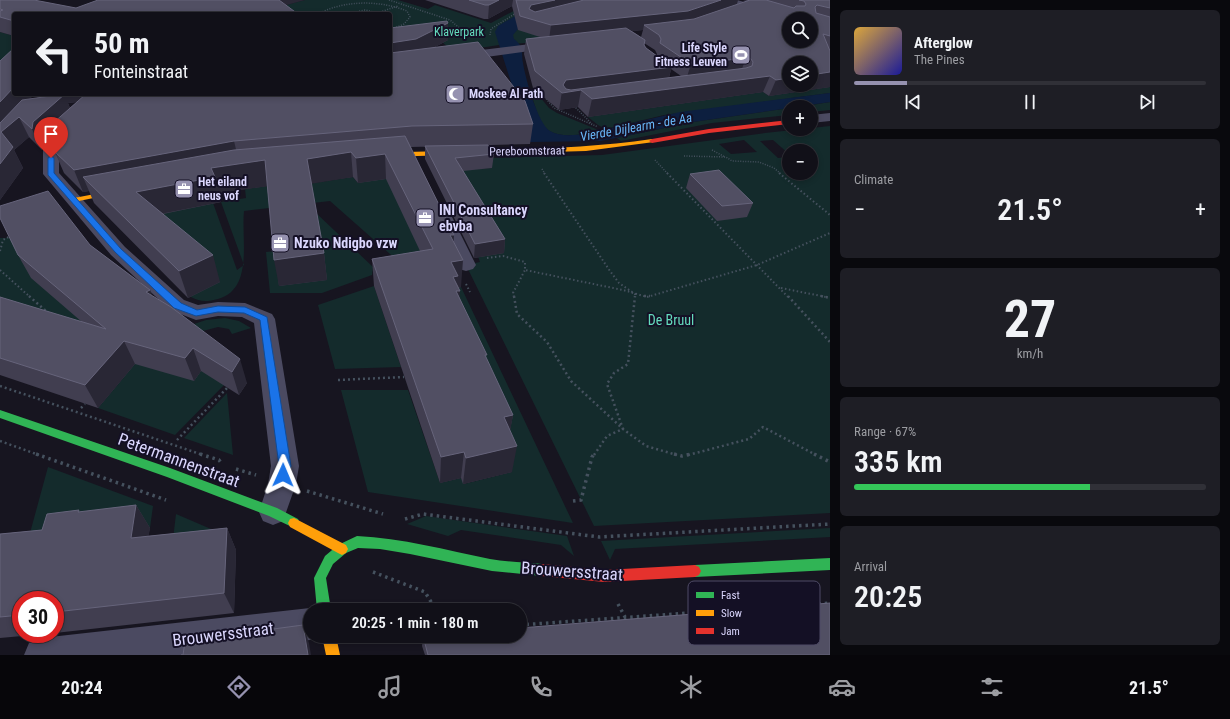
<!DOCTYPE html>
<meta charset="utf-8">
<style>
:root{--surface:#111018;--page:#1e1e25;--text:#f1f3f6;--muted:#9c9da2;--line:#303037;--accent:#9692b0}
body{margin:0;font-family:"Roboto Condensed",sans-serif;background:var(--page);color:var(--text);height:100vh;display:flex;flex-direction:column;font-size:15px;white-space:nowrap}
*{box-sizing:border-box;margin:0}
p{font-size:13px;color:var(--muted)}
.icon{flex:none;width:22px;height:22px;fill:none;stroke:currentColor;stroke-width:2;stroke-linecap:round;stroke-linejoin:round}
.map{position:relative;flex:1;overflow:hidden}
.drawer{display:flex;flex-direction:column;gap:10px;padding:10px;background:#09090d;width:400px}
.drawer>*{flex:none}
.hud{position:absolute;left:12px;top:12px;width:380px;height:84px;border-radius:4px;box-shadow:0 2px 6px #0003,0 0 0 1px var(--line);background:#111018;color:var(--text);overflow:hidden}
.buttons{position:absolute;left:782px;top:12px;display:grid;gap:8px}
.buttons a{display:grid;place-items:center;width:36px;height:36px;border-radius:50%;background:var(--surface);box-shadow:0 2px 6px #0003,0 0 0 1px var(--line);font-size:20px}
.speed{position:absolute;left:12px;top:591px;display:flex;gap:8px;font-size:20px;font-weight:700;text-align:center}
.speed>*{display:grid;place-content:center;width:52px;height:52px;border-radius:50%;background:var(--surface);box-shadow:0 2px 6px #0003,0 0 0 1px var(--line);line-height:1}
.speed .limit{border:6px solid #d22;background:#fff;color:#111}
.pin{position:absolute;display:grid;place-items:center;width:34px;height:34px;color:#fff;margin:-41px -17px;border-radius:50% 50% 50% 0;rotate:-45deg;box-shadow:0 0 4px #0007}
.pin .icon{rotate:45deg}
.me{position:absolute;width:44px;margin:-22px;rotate:1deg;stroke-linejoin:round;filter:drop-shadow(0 0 3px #0008)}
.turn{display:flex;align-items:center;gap:14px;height:84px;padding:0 16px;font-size:18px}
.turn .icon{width:52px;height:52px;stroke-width:2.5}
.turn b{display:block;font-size:28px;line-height:34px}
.big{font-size:30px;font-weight:600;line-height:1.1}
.drawer .widget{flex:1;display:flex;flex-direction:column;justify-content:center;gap:6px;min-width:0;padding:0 14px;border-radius:6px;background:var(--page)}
.drawer .dial{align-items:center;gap:0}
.dial b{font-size:52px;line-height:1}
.song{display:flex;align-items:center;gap:12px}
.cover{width:48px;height:48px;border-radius:6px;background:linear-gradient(135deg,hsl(40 70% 55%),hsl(240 70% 35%))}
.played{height:4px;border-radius:2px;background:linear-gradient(90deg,var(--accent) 15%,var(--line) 15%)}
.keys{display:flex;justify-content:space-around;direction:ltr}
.heat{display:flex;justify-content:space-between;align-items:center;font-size:22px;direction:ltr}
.charge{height:6px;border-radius:3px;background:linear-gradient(90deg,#34c759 67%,var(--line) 0)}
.trip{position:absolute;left:303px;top:603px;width:224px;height:40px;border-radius:20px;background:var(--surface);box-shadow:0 2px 6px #0003,0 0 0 1px var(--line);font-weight:600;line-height:40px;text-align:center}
.dock{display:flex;height:64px;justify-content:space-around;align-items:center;background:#07060a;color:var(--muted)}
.dock .icon{width:28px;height:28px}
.dock .current{color:var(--accent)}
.dock b{font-size:18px;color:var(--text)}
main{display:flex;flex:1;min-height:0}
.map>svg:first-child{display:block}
</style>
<main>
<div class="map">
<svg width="830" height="655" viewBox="0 0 830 655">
<rect width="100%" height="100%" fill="#171520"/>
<path fill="#142b2c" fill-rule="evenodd" d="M305 0H398L428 9 435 5 491 23 534 0 552 41 499 45 453 52 439 39 390 46V14H278V7Z
M0 32 14 36V75L0 89Z
M830 87V93L664 115 606 129 598 125 588 117 763 92 769 96Z
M530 91H535L549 108 557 113 601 131C586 134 555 141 544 126 537 117 534 101 530 91Z
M830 102V110L811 112V107H799Z
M789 108V115L712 123 621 141 617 138 693 122Z
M830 126V513L594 526 466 265 480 262 446 170 473 167 474 169 492 168 486 158 602 155 765 133ZM744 140 757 152 731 154 719 144ZM773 140 789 154V151H811V173H789V157L778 158 760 141Z
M412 173 409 226 427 265 407 269 330 201 244 211C241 239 254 289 218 299 207 302 200 302 191 297L136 197 213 203 237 270 244 265 221 202 246 198 245 189 268 186 301 185 353 177 358 183Z
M315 212 373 267 372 275 322 293H270L266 252 276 251Z
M0 238H11L166 351 225 384 175 435 98 408 125 376 0 315Z
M454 272 461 287 573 523 368 492 341 390H408L440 483 461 478 464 484 512 472 499 443 508 441 482 383 483 382 455 318 458 317 452 304 456 303 450 289 461 287 454 272 374 286 401 367 335 369 318 305 374 286Z
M225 318 239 321 251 328 232 334 229 329 218 327 199 332 188 326 206 320Z
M227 393 233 455 184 438Z
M48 467 153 506 150 528 129 531 24 555Z
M176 514 218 532 171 556Z
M426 516 567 536 574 556 561 545 461 530 448 536 407 524Z
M830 528V537L615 549 610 560 601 541Z"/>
<path fill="#0d1f3f" d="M543 0H565L518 29 513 35 514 39C525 48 521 51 523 63 525 77 538 124 550 131 560 137 574 135 586 134L680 112 830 93V102L693 122 601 141 530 142 495 32 498 26 503 23Z"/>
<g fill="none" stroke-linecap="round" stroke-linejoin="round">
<path stroke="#45515e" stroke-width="1.5" stroke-dasharray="1 1.5" stroke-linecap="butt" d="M389 0 450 20 470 37
M380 12 398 6
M318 14C344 0 380 0 407 11L410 17 404 24 390 30
M347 14 365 10 383 14
M490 35 491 29 516 13
M513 89 538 91
M543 95 554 108 598 127
M574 106 592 124
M712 150 725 157
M684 156 726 157 732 161 759 162 774 168 781 174
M655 160 668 174
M542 169 545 174"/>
<path stroke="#45515e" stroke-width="2" stroke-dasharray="1.5 2.5" stroke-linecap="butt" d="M544 173 610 271 619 283 635 294V297
M667 173 788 297
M779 173 830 215
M0 251 3 240 12 235
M487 258 503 256 525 262V270L623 290 647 297 757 265 830 233
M0 270 30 297
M466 284 470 292
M781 288 826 297
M514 297 513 293 525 270"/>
<path stroke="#45515e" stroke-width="2.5" stroke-dasharray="2 3" stroke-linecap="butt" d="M29 296 47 312
M514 296 517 314 547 342 571 381 623 429 646 446 677 455
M644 296H650
M788 296 830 342
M821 296 830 298
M338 380 404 377
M0 386 203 455
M81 408 85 404
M177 440 229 386
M0 441 39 455
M594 455 607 436 623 429 607 384 614 373 628 364 635 296
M688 455 749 439 763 427 816 455"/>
<path stroke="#45515e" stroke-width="3.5" stroke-dasharray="2.5 4" stroke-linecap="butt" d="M36 454 166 500
M200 454 219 460 222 464
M674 454 682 456 692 454
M814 454 830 462
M236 469 256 475
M307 491 383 514
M573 501 581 500 592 457 594 454
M405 519 423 514 599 537 830 524
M373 572 425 592 436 610
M618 604 625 617
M520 625 830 603"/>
<path fill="#4b4a61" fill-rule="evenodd" d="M721 0H737L798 17 799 19H789V21L722 2Z
M555 41 559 43 561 45 559 47 457 61 453 60 451 57 453 54 457 53Z
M94 94H108L96 109 59 144V173L125 247 184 300 198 305 218 302 245 303 272 314 275 319 299 466 296 484 283 521 273 525 263 521 259 512 268 484 271 466 254 323 242 317 218 316 196 320 170 310 111 255 43 174V143Z
M830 113V121L811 123V115Z
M441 208 447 209 450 213 476 265 473 269 466 271 459 269 456 265 432 213 435 209Z
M310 608 316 610H310V636H321L310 640 186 655H24L29 643 41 638Z"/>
<path fill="#30b455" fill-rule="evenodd" d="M0 410 170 468 277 508 298 519 300 523 298 527 294 528 269 516 167 477 0 418Z
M357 536C402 538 446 550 490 559 507 562 525 562 542 564L546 566 548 570 546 574 542 576 492 571 410 554 380 549 358 548 346 553 333 564 326 578 331 610H317L314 578 325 556 338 545Z
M830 558V570L695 577 691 575 689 571 691 567 695 565Z"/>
<path fill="#ff9f0a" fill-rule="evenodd" d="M652 139 654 140V142L586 151 384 157 381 155 384 153C474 149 563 152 652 139Z
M121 189 123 190V192L74 202 70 200 74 198Z
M294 518 346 545 348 549 346 553 342 555 338 553 290 527 288 523 290 519Z
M322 636H336L340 655H326Z"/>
<path fill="#e5322d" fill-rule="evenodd" d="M789 120V124L709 133 652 143 649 141 652 139 709 129Z
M542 564 604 570 695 565 699 567 701 571 699 575 695 577 604 582 542 576 538 574 536 570 538 566Z"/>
</g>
<path fill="#413e50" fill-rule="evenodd" d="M0 0 76 8 305 0 14 14V36L0 32Z
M425 0H738L737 4 747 1 743 0H830V87L769 96 763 92 588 117 578 107 559 110 533 88 524 54 526 39 540 37 518 30 512 6 488 19H484ZM643 30 641 37 632 31ZM644 43 655 50 657 54 656 56 646 48 644 45ZM671 69 681 76 669 78Z
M390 28 448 40 435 47 533 124 530 144 411 147 454 242 461 287 458 288 459 297 486 359 513 415 510 430 512 472 463 484 461 478 440 483 374 286 372 259 420 251 386 179 358 183 353 177 311 183 324 253 327 280 279 286 267 186 219 193 221 202 163 214 220 282 188 298 94 203 89 191 83 192 64 173 51 143 52 133 42 142V150L29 137 14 150 23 168 0 200V61L34 94 30 99 38 98 36 94H390ZM77 102 70 108 68 103Z
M425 146 494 154 492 168 463 171 505 239 504 253 474 258 425 159Z
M690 174 753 203 747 217 717 221 686 188Z
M90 245 150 290 152 296 247 383 239 395 201 371 194 381 135 364 98 408 0 375V297L82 322 31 278 18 255Z
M136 505 150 528 148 536 227 528 236 550 234 613 55 633V600H21V634H44L0 638V534L42 530 81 512Z
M423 636 830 655H425L422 646Z"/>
<path fill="#292735" d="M271 0H305L272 9Z
M499 0H513L512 6 488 19 489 5Z
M555 0H613L532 19 529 9 531 5Z
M721 0H738L736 7 684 26 644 25 643 30 549 40 551 25Z
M448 23V40L416 57 390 61V43Z
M746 58 740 74 686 80 691 64Z
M672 67 667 83 581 90 578 107 559 110 563 85 566 80Z
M830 72V87L769 96 776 80 789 78V85H811V75Z
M770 76 763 92 588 117 592 99Z
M14 87V94H34L0 133V102Z
M36 94H93L86 101 68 103 72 114 42 142V150L32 129 33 122 42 106Z
M19 117 29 137 14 150 23 168 0 200V164L1 132Z
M234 141 239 162 83 177 89 191 83 192 74 170Z
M51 143H56L55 152 61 164Z
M351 152 353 177 310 184 307 159Z
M385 154 386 179 358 183 356 158Z
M265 160 269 186 219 193 221 202 145 217 136 192 211 168Z
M450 235H454L453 261Z
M505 239 504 253 474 258 475 244Z
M324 253 327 280 279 286 274 260Z
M213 255 220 282 188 298 179 271Z
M463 260 461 287 458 288 460 291 458 318 451 262Z
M150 290 159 313 146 292Z
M124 341 135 364 98 408 85 385Z
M193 348 201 371 194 381 185 358Z
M240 359 247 383 239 395 232 372Z
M513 415 508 442 504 417Z
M517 446 512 472 463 484 466 458Z
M464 452 461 478 440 483 441 457Z
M136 505 150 528 145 559 131 538Z
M227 528 236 550 234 613 224 593Z
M303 625 309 643 311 655H308Z"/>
<path fill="#514f63" stroke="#66647b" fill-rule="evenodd" d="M0 0H34L76 8 98 0H279L298 14H14V21L0 17V11L3 10 0 9Z
M469 0H499L489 5H485Z
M516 0H555L531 5 529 9 535 12 584 0H721L688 11 551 25 520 16Z
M750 0H766L794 8 796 6H805L806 4 804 1 799 0H830V8L817 5 815 7 816 13 830 17V36L823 34 830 51V72L811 75V63H789V78L776 80 770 76 592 99 581 90 562 93 535 71 526 39 626 28 645 40 644 45 646 48 672 67 566 80 563 85 566 89 571 90 746 68 752 66 753 62 751 59 746 58 691 64 660 43 661 39 659 35 644 25 694 19ZM789 19H811V41H789Z
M447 21 448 23 416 39 390 43V28Z
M478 42 525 101 533 124 412 126 234 141 74 170 55 152 56 143H51L52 124 86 94H390V53Z
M14 48V87L0 102V61Z
M65 94 33 122 32 129 19 117 1 132 13 147 0 164V123L22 100Z
M405 136 454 235H450L463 260 451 262 458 276 453 277 460 291H456L487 355H485L513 415 504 417 517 446 466 458 464 452 441 457 372 259 433 249 385 154 356 158 351 152 307 159 324 253 274 260 265 160 211 168 215 177 136 192 213 255 179 271 83 177 234 150Z
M488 145 494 154 455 158 505 239 475 244 425 146Z
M719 170 753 203 722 206 690 174Z
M48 191 90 245 150 290 146 292 171 307 240 359 232 372 193 348 185 358 124 341 85 385 0 358V297L106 329 18 255 0 218V206Z
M136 505 131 538 227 528 224 593 55 612V600H21V615L0 617V534L42 530 47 514 79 510 78 512Z
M830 603V655H428L423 636H520V628Z
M303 625 308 655H181H183L185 641Z"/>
<path fill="#1a73e8" stroke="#114b97" d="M51 156 54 158V173L121 249 181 303 197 310 218 306 245 307 267 317 291 466 287 478 283 479 279 478 277 475 279 466 260 320 244 313 218 312 196 316 174 308 115 252 48 175V158Z"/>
<defs>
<symbol id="stadium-square" viewBox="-11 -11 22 22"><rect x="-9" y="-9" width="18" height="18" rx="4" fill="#9692b0" stroke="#141025"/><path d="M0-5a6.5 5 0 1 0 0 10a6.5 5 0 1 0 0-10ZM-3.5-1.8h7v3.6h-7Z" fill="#fff"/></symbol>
<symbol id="mosque-square" viewBox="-11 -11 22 22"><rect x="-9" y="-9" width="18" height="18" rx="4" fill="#9692b0" stroke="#141025"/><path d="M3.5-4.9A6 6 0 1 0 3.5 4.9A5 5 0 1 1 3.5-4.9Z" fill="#fff"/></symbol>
<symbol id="office-square" viewBox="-11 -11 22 22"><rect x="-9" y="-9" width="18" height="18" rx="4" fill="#9692b0" stroke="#141025"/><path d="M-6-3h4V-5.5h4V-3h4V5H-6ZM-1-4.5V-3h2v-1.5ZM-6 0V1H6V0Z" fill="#fff"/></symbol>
</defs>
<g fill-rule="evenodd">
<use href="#stadium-square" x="730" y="44" width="22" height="22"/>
<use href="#mosque-square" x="444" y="83" width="22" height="22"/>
<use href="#office-square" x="173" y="178" width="22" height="22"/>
<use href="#office-square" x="414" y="207" width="22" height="22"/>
<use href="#office-square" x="269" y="232" width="22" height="22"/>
</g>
<g text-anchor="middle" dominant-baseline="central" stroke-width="4" stroke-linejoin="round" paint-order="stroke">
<g font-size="12" fill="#64dbbd" stroke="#141025">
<text x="459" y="32">Klaverpark</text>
</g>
<g font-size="12" font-weight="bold" fill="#dad6fd" stroke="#141025" text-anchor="start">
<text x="727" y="48" text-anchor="end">Life Style<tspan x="727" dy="14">Fitness Leuven</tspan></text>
<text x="469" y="94">Moskee Al Fath</text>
<text x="198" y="182">Het eiland<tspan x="198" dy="14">neus vof</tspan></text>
</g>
<g font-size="12" fill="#dad6fd" stroke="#141025">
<text transform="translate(527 151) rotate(-1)">Pereboomstraat</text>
</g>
<g font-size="13" font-style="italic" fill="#69b7f9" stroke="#141025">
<text transform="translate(636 127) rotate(-10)">Vierde Dijlearm - de Aa</text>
</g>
<g font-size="14" font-weight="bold" fill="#dad6fd" stroke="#141025" text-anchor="start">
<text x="439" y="210">INI Consultancy<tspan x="439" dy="16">ebvba</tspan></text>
<text x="294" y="243">Nzuko Ndigbo vzw</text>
</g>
<g font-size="14" fill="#64dbbd" stroke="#141025">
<text x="671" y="320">De Bruul</text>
</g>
<g font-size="17" fill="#dad6fd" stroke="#141025">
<text transform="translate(179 460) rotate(20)">Petermannenstraat</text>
<text transform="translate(572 571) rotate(4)">Brouwersstraat</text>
<text transform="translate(223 634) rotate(-7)">Brouwersstraat</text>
</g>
</g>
<rect x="688" y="581" width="132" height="64" rx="6" fill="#141025" stroke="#4f4b66" stroke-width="1"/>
<rect x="696" y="592" width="18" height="6" fill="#30b455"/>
<rect x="696" y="610" width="18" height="6" fill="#ff9f0a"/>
<rect x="696" y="628" width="18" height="6" fill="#e5322d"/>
<g font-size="11" fill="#dad6fd">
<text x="721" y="599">Fast</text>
<text x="721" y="617">Slow</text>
<text x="721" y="635">Jam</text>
</g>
</svg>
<div class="buttons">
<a><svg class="icon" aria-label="search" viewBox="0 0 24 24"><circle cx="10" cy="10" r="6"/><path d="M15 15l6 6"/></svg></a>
<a><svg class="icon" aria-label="layers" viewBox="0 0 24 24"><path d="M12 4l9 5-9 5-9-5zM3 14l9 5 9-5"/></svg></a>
<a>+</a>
<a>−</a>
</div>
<div class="speed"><div class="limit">30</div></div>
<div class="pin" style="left:51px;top:158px;background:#d93025"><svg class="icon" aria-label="arrive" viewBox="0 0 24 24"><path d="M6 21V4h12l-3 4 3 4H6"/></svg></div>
<svg class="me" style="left:283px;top:475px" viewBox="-20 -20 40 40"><path d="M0-17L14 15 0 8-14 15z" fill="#1a73e8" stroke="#fff" stroke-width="4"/></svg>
<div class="trip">20:25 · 1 min · 180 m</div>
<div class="hud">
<div class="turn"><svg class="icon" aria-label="left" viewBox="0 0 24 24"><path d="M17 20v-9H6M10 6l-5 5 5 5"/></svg><div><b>50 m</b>Fonteinstraat</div></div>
</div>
</div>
<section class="drawer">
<div class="widget">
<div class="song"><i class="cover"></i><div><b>Afterglow</b><p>The Pines</p></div></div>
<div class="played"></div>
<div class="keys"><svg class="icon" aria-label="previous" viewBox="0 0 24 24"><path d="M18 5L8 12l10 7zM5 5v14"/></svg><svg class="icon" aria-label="pause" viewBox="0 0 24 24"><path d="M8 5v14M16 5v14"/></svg><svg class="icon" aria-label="next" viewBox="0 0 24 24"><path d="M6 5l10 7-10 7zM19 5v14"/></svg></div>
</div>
<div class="widget"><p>Climate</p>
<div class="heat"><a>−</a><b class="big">21.5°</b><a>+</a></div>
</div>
<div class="widget dial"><b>27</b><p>km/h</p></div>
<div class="widget"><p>Range · 67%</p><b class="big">335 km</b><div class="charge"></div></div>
<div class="widget"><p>Arrival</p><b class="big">20:25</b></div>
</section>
</main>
<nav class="dock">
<b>20:24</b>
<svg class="icon current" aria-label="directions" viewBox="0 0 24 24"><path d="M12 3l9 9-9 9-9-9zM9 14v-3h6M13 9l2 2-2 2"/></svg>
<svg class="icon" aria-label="music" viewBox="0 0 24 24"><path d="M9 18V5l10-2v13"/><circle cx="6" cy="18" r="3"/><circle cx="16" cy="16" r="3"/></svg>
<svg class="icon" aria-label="phone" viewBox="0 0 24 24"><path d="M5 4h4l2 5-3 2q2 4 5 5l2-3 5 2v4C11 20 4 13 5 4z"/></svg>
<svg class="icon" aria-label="climate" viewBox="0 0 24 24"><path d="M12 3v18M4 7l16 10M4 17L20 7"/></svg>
<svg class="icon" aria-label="car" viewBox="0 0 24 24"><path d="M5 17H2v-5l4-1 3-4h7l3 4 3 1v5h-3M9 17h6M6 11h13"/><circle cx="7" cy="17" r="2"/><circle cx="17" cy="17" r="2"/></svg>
<svg class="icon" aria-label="filters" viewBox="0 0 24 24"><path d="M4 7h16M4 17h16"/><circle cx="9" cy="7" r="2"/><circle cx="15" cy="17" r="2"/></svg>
<b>21.5°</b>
</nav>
